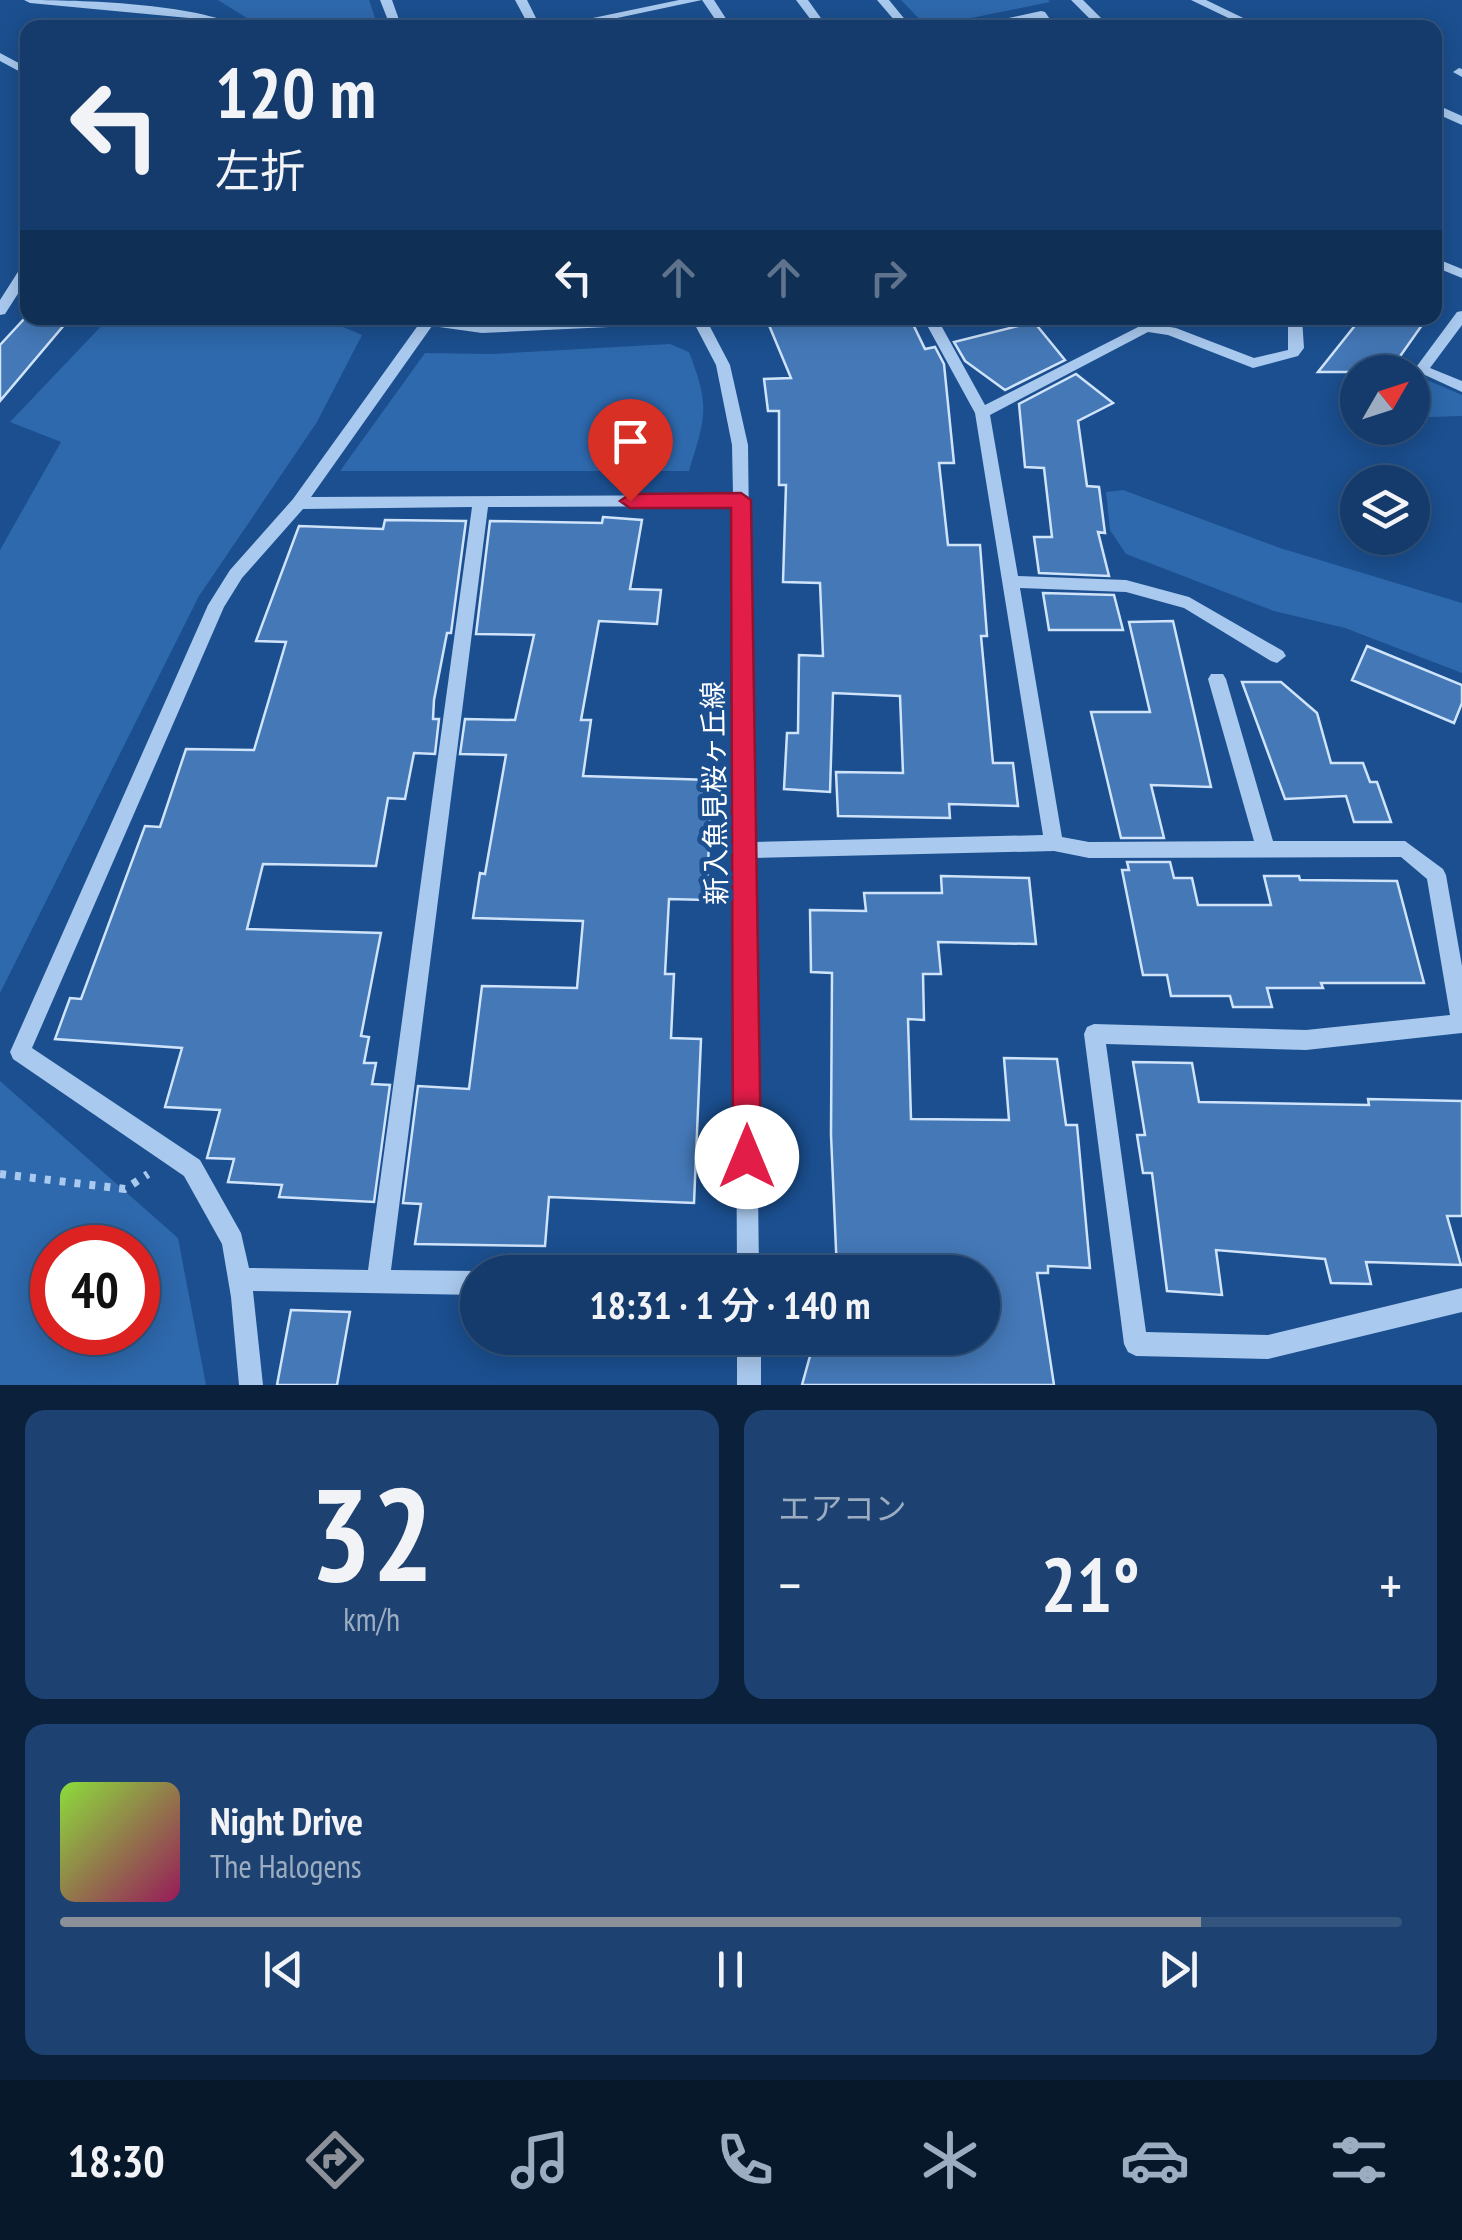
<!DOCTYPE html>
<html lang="ja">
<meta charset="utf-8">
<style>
:root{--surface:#143b6b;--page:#1d4271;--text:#f1f3f6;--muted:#9dadc1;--line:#33557e;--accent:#8c9099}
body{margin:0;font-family:"PT Sans Narrow","Noto Sans JP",sans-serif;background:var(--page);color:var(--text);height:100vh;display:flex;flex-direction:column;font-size:38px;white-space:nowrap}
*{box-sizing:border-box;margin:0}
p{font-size:32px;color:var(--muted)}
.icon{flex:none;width:55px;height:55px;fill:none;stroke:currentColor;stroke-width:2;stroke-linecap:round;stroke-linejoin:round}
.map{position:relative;height:1385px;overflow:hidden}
.sheet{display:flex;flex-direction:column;gap:25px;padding:25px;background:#0b203b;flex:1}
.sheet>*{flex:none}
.banner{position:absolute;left:20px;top:20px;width:1422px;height:305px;border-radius:20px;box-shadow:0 5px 25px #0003,0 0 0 2px var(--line);background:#143b6b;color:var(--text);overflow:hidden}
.needle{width:65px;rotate:51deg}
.buttons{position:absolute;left:1340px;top:355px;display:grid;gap:20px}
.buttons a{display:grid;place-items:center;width:90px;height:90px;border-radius:50%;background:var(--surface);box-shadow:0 5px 25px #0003,0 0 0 2px var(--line);font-size:50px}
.speed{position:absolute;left:30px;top:1225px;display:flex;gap:20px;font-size:50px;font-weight:700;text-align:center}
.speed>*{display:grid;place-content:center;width:130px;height:130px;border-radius:50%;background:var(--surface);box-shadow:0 5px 25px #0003,0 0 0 2px var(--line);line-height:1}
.speed .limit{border:15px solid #d22;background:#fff;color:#111}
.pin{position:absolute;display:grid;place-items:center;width:85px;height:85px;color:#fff;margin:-102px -42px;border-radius:50% 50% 50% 0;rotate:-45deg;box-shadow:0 0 10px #0007}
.pin .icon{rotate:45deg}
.me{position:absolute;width:110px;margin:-55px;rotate:0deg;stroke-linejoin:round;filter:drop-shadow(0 0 8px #0008)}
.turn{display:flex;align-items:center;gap:35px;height:210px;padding:0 30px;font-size:45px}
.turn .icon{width:130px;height:130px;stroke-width:2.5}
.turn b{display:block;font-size:70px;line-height:85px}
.lanes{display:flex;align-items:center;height:95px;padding:0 30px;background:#0003;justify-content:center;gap:50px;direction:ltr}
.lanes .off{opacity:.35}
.big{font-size:75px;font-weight:600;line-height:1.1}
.sheet .card{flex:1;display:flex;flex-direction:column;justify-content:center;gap:15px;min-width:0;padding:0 35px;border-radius:20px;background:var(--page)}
.sheet .dial{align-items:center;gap:0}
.dial b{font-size:130px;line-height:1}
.song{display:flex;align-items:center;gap:30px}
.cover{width:120px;height:120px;border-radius:15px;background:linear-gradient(135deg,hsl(90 70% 55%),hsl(330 70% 35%))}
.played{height:10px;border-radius:5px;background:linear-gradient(90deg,var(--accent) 85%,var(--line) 85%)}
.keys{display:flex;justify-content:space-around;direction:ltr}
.heat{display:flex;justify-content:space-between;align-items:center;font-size:55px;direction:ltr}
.sheet .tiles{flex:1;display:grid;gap:25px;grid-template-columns:1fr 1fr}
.card:last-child{grid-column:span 2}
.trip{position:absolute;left:460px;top:1255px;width:540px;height:100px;border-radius:50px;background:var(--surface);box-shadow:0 5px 25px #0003,0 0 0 2px var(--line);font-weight:600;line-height:100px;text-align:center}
.tabs{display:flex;height:160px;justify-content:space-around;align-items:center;background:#08182b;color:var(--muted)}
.tabs .icon{width:70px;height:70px}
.tabs .current{color:var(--accent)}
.tabs b{font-size:45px;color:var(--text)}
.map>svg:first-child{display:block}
</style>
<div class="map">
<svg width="1462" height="1385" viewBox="0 0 1462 1385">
<rect width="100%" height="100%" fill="#1b4f8f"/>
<path fill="#2e69ad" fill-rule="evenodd" d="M218 0H369L378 27H261Z
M901 0H1048L1050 2 927 27Z
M109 318H322L362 335 317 422 199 596 0 993V550L61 442 10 422Z
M670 344 689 352C710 406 706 416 689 471H340L425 353 491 354Z
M1413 374 1462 395V416L1430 417 1413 410Z
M1123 490 1280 548 1462 603V673L1345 628 1274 611 1126 554 1110 530 1106 492Z
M0 1081 178 1238 206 1385H0ZM52 1248H138V1332H52Z"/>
<path fill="#4478b7" stroke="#cfe3fa" stroke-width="2.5" d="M25 318H70L0 401V345Z
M766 318H910L925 349 935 347 944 364 954 463H939L948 545H980L987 636H981L993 763H1013L1018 806 949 804 950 818 838 816 836 772 903 773 900 696 833 693 830 792 784 789 787 733H798L799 655 823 656 820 583 783 582 786 485H779V411H768L764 379 791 378Z
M1361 318H1427L1389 372H1318Z
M1034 322 1065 360 1005 390 965 361 954 342Z
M1076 374 1113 403 1078 421 1087 486 1099 487 1105 533 1098 532 1109 576 1039 573 1034 537H1052L1044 468 1025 467 1019 404Z
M603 517 642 520 630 589 661 590 657 624 599 621 581 720H591L583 776 711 780 707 900 669 899 665 974H674L671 1038 701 1039 694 1203 549 1197 545 1246 415 1244 421 1204 403 1203 418 1086 469 1089 482 986 577 988 583 921 473 918 480 873 485 874 506 755 460 754 465 719 515 720 534 635 476 634 490 521 602 523Z
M385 520 466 521 451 633H447L434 700 433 719H439L435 754 414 753 405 799 388 798 376 866 263 864 247 929 381 933 361 1036 369 1037 364 1063H376L372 1084 390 1085 374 1202 279 1197 282 1185 228 1182 234 1159 207 1158 220 1110 165 1107 182 1048 55 1039 70 998 81 999 145 826 160 827 186 749 254 750 286 642 256 641 299 526 383 529Z
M1043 593 1114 595 1123 630H1049Z
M1173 621 1211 787 1151 785 1164 838H1121L1091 712H1150L1129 622Z
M1367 646 1462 685V703L1454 723 1352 680Z
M1242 682H1281L1317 713 1331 763H1363L1370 782H1377L1391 822H1354L1346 796 1285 799Z
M1127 862H1170L1174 878H1192L1198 905H1271L1264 876H1299L1300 880 1397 881 1424 983H1321L1323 988H1267L1272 1007H1233L1230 996H1171L1167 975H1143L1122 870H1129Z
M941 876 1029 878 1036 944 938 942 941 974H923L924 1020 908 1019 911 1119 1009 1120 1004 1058 1057 1059 1066 1125H1077L1090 1268 1048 1266V1273H1037L1054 1385H802L815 1338H982V1272H837L831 1135 832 973 811 972 810 910 866 911 864 893H942Z
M1133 1062 1192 1063 1199 1102 1369 1105 1368 1099 1462 1101V1216H1447L1461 1265 1366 1262 1371 1284 1331 1283 1325 1259 1216 1250 1222 1295 1167 1291 1152 1173H1143L1137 1135H1145Z
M291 1310 350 1312 337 1385H277Z"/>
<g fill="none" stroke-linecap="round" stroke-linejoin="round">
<path stroke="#a9c9ee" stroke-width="8" stroke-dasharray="6 9" stroke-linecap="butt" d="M0 1174 125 1189 148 1174"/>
<path fill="#a9c9ee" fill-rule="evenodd" d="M24 0C81 0 195 3 243 28H223L189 18 30 3Z
M380 0H392L402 28H391Z
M515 0H527L541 28H530Z
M679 0H702L570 28H545Z
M702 0H714L732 28H721Z
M796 0H808L828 28H817Z
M877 0H889L912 28H901Z
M1071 0H1083L1111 28H1099Z
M1191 0H1206L1264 28H1249Z
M1041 11 1045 12 1056 28H1045L1038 18 987 28H962Z
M0 53 28 68V76L0 61Z
M1459 68 1462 69V77L1453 72Z
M1435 104 1462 116V125L1435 113Z
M1435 258 1462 269V278L1435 267Z
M28 263V278L5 314 0 315V300L23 264Z
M1462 311V325L1430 368 1462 381V392L1414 370 1457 312Z
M400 318H434L482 325 632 318H722L720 321 708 323 730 365 748 445 753 842 1043 835 975 413 923 318H937L985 405 1146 323 1176 328 1254 358 1288 350V318H1302L1304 348 1298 356 1253 368 1168 335 1148 332 990 415 1018 576 1126 580 1189 597 1283 651 1286 656 1277 663 1271 661 1184 608 1126 592 1020 588 1062 837 1089 842 1254 841 1208 679 1211 674H1223L1226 679 1273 841H1405L1443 869 1446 875 1462 966V1033L1306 1050 1106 1044 1146 1332 1268 1335 1462 1288V1312L1268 1359 1136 1356 1128 1352 1124 1344 1084 1034 1087 1027 1094 1024 1306 1030 1450 1015 1427 879 1401 857 1089 858 1054 851 754 858 759 1272H737L733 506 488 507 391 1270 478 1271 480 1272H478V1295L253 1291 263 1385H239L231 1297 222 1244 184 1176 13 1059 10 1052 208 605 230 570 293 499 419 324 402 321ZM694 323 716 365 732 445 733 495 311 497 432 326 482 333ZM472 507 368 1270 249 1268 241 1233 200 1160 32 1048 224 607 242 578 303 509Z
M737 1338H761V1385H737Z"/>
</g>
<path fill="#e11d48" stroke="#92132f" stroke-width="2.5" d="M741 493 751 500 761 1157 757 1167 747 1171 737 1167 733 1157 731 508H630L620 501 630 494Z"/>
<g text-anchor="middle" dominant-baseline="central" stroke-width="9" stroke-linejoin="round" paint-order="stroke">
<g font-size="28" fill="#fff" stroke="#1b4f8f">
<text transform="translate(714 793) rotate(-91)">新入魚見桜ヶ丘線</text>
</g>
</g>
</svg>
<div class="buttons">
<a><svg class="needle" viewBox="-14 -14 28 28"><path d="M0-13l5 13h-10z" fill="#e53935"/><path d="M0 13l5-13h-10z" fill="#9dadc1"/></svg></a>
<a><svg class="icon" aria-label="layers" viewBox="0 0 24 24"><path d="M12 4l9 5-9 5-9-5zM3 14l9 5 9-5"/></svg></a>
</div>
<div class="speed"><div class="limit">40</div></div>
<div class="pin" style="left:630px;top:501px;background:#d93025"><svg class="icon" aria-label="arrive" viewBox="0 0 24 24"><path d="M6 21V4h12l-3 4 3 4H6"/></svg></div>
<svg class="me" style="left:747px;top:1157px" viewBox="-20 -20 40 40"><circle r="19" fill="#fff"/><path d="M0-13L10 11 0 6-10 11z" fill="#e11d48"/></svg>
<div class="trip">18:31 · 1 分 · 140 m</div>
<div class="banner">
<div class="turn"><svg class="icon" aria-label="left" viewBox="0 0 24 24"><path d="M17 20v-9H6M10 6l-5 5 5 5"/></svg><div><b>120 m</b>左折</div></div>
<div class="lanes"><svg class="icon" aria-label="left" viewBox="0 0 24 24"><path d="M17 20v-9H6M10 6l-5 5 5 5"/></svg><svg class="icon off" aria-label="ahead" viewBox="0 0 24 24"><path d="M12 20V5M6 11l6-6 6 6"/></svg><svg class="icon off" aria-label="ahead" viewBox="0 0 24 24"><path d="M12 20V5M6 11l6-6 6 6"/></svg><svg class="icon off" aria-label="right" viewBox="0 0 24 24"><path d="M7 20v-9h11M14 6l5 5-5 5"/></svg></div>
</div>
</div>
<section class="sheet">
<div class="tiles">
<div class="card dial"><b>32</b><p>km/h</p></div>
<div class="card"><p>エアコン</p>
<div class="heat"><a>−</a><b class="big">21°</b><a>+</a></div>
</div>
<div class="card">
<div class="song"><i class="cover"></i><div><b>Night Drive</b><p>The Halogens</p></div></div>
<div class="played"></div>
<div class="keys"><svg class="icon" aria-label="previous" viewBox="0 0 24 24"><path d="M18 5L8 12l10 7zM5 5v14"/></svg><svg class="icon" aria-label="pause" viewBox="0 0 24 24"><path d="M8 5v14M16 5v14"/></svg><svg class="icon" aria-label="next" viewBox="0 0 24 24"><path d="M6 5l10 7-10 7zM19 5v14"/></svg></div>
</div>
</div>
</section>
<nav class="tabs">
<b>18:30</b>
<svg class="icon current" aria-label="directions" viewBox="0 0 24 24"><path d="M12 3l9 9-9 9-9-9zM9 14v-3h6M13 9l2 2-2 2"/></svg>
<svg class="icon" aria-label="music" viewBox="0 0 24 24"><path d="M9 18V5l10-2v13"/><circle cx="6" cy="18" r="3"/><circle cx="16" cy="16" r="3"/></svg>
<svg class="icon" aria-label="phone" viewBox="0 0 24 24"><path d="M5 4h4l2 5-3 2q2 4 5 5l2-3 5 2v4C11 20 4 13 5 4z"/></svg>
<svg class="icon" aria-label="climate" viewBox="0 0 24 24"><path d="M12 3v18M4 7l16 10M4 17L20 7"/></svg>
<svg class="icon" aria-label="car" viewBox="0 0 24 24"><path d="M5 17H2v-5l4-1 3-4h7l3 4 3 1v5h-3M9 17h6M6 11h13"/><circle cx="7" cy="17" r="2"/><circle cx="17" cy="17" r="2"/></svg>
<svg class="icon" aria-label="filters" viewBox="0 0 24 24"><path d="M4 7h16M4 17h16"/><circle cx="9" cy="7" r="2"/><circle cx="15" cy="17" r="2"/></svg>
</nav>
